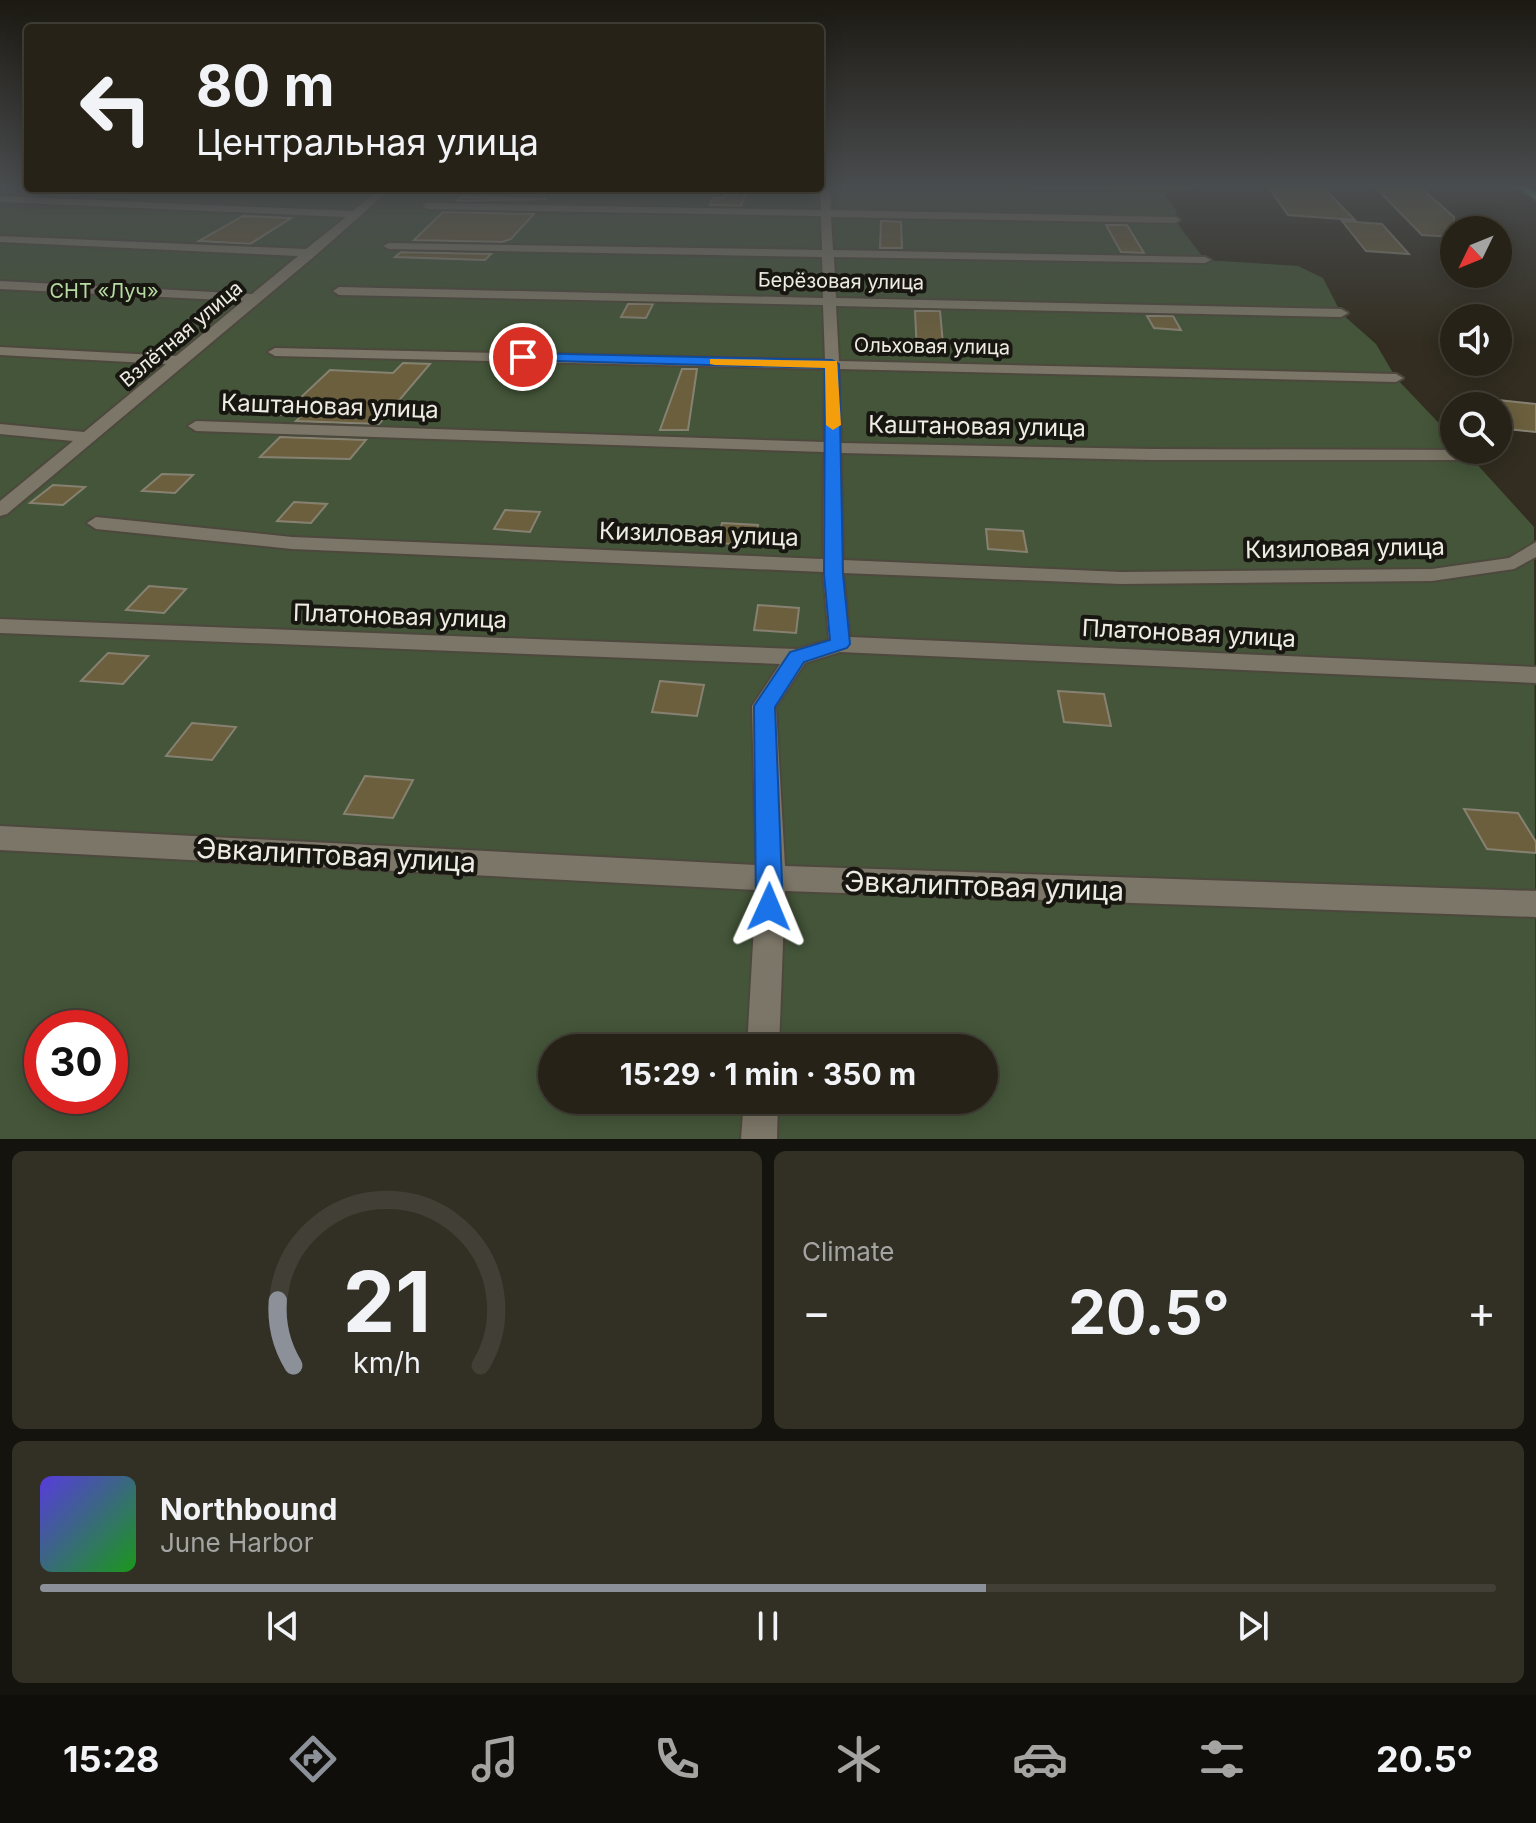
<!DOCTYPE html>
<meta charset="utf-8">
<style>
:root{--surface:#262218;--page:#322f25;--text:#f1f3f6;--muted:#a4a4a2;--line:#423f37;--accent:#8c9099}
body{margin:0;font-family:Inter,sans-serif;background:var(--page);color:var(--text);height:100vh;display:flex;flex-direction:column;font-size:30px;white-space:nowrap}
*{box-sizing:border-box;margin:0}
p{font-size:26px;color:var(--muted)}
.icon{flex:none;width:44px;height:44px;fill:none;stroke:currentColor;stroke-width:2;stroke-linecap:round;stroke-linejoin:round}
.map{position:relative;height:1139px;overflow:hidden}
.drawer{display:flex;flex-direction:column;gap:12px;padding:12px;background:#15130d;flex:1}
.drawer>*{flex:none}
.top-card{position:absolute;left:24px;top:24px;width:800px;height:168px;border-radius:8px;box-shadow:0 4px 20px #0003,0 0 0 2px var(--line);background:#262218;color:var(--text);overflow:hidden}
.needle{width:52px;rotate:227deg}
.fabs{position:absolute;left:1440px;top:216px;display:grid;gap:16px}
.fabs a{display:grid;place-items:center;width:72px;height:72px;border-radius:50%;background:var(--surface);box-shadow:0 4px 20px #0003,0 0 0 2px var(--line);font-size:40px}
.speed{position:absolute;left:24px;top:1010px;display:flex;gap:16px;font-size:40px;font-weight:700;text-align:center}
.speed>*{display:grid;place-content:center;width:104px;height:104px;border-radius:50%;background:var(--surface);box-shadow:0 4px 20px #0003,0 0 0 2px var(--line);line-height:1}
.speed .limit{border:12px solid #d22;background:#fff;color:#111}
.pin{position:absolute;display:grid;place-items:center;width:68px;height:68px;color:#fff;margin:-34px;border:4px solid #fff;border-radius:50%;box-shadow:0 2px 8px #0007}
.me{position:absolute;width:88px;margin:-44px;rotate:1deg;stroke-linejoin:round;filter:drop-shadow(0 0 6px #0008)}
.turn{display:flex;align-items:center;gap:28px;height:168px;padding:0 40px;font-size:36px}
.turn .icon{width:104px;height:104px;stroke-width:2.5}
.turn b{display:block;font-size:56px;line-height:68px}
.big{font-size:60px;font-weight:700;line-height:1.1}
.drawer .card{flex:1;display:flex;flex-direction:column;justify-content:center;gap:12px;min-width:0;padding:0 28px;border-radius:12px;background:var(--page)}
.drawer .dial{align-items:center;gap:0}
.dial svg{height:208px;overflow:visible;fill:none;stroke:var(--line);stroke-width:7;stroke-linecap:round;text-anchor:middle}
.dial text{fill:var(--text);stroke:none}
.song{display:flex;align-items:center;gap:24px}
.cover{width:96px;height:96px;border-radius:12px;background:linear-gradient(135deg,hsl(250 70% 55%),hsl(120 70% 35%))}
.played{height:8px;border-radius:4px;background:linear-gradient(90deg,var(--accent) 65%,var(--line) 65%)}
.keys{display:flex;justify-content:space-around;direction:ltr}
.heat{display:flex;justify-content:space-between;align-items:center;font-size:44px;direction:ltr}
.drawer .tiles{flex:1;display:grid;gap:12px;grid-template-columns:1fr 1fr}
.card:last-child{grid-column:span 2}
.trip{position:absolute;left:538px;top:1034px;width:460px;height:80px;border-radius:40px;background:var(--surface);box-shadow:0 4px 20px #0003,0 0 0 2px var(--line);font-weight:700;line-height:80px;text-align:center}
.menu{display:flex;height:128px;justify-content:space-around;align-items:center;background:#0f0e0a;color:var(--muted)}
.menu .icon{width:56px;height:56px}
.menu .active{color:var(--accent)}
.menu b{font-size:36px;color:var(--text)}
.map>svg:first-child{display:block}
</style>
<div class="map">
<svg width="1536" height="1139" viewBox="0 0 1536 1139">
<rect width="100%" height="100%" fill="#322d20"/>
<path fill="#445539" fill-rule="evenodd" d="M0 185H28V188H820V185H1194L1165 194 1177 212 1175 220 1205 260 1298 266 1323 278 1341 313 1376 344 1396 378 1454 439V450H1464L1534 527 1536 1139H0ZM42 1028H110V1096H42ZM552 1048H984V1100H552Z"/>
<path fill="#6b5f3e" stroke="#878172" stroke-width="2" d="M1267 185H1321L1355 220 1288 215Z
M1373 185H1418L1454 217V237L1422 235Z
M729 188H748L741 206 710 205 713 198H724Z
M462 197 547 199 457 201Z
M443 212 534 214 511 239 502 242 414 240Z
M243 216 291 218 250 244 199 241Z
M881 221 901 222 902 248H880Z
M1342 221 1382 224 1409 254 1366 251Z
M1106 225H1127L1144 253 1121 252Z
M401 252 491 254 485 260 395 257Z
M628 304H653L646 318 621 317Z
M915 311H940L944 355 917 354Z
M1147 316H1173L1181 330 1154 328Z
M403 363 430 364 379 424 296 421 301 416 282 415 330 370 393 373Z
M682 369H697L688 430H660Z
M1498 400 1536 404V432L1498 428Z
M280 437 366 440 350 459 260 457Z
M162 474 193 475 175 493 142 491Z
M53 485 85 487 63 505 30 503Z
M294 502 327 504 311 523 277 521Z
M505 510 540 512 530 532 494 529Z
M722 523 758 525 754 545 717 543Z
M986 529 1023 531 1027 552 988 549Z
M149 586 186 589 164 613 126 610Z
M758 605 799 608 796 633 754 630Z
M108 653 148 656 123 684 81 681Z
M660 681 704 685 697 716 652 712Z
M1058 691 1104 694 1111 726 1064 722Z
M192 723 236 727 212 760 166 756Z
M365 776 413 780 393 818 344 814Z
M1464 809 1518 813 1536 842V853L1487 849Z"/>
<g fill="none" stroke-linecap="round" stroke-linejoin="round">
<defs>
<path id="minor" d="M820 185H830L831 210 1175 217 1180 220 1175 223 831 217 833 250 1205 257 1211 260 1205 263 834 257 836 298 1341 309 1348 313 1341 317 836 306 839 361 1396 374 1403 378 1396 382 839 369 841 443 1151 449 1469 450 1477 455 1469 460H1151L841 453 843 560 1121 572 1432 569 1509 558 1536 542V557L1514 569 1432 581 1121 584 843 573 850 637 1536 667V683L840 652 805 663 776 707 785 866 1536 891V917L785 891 779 1048H747L756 890 0 850V826L756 865 752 706 780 664 0 633V619L797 649 829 640 823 572 292 549 96 529 87 523 96 517 292 537 823 559 824 452 196 431 188 426 196 421 824 442 825 369 275 356 268 352 275 348 825 360 823 305 339 295 333 291 339 287 823 298 822 257 389 249 383 246 389 243 822 250 821 216 427 209 422 206 427 203 821 210Z
M1000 185H1199L1185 190 1005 188Z
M381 188H392L316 255 7 514 0 516V501L73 441 0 434V424L84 432 166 364 0 355V347L176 356 243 301 0 289V281L252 294 298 256 0 242V236L306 249 346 217 0 202V196L353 211Z
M744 1100H778L777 1139H741Z"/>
<path id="trunk" d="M1514 185H1525L1536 192V200Z"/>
</defs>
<use href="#minor" stroke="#4d483d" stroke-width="4"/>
<use href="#trunk" stroke="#4d483d" stroke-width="4"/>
<use href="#minor" fill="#7b7667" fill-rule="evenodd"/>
<use href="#trunk" fill="#4ec08b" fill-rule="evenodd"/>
</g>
<linearGradient id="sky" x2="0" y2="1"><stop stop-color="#1c1912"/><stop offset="0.54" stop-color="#494c4e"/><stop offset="1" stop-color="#494c4e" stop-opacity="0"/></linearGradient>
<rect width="1536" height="344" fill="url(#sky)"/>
<path fill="#1a73e8" stroke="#114b97" stroke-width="2" d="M523 353 832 360 839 364 843 574 850 644 847 648 804 662 775 707 783 907 779 915 769 919 760 915 756 907 754 706 790 652 830 640 824 574 825 368 518 360 516 357Z"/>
<path fill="#f59e0b" d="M710 359 837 361 841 425 833 430 826 425 825 368 715 365 710 364Z"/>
<g text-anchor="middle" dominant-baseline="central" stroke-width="8" stroke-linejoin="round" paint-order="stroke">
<g font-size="20" fill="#eeebe3" stroke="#181610">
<text transform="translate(841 281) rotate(1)">Берёзовая улица</text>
<text transform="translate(181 334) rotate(-40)">Взлётная улица</text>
<text transform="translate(932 346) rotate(1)">Ольховая улица</text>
</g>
<g font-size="20" fill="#b7d9a3" stroke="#181610">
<text x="104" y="291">СНТ «Луч»</text>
</g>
<g font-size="24" fill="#eeebe3" stroke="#181610">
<text transform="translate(330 406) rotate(2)">Каштановая улица</text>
<text transform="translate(977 426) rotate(1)">Каштановая улица</text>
<text transform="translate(699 534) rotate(2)">Кизиловая улица</text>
<text transform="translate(1345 548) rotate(-1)">Кизиловая улица</text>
<text transform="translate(400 616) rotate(2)">Платоновая улица</text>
<text transform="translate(1189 633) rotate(3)">Платоновая улица</text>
</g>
<g font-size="28" fill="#eeebe3" stroke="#181610">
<text transform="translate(336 855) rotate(3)">Эвкалиптовая улица</text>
<text transform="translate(984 886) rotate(2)">Эвкалиптовая улица</text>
</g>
</g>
</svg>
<div class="fabs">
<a><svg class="needle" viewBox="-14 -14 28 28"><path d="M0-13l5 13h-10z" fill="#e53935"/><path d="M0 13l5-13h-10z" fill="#a4a4a2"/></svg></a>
<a><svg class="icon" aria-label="sound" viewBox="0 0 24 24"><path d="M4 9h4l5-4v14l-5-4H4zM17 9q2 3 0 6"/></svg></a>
<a><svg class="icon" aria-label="search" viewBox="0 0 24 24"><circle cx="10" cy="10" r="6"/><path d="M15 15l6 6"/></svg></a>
</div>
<div class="speed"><div class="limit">30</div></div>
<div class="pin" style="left:523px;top:357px;background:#d93025"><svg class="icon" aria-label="arrive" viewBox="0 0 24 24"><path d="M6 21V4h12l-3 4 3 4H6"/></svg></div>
<svg class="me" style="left:769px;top:907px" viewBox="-20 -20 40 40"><path d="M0-17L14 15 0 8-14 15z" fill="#1a73e8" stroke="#fff" stroke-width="4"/></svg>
<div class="trip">15:29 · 1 min · 350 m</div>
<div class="top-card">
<div class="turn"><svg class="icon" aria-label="left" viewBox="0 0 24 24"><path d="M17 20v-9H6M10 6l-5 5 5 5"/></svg><div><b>80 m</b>Центральная улица</div></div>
</div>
</div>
<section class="drawer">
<div class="tiles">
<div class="card dial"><svg viewBox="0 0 100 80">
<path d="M14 69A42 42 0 1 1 86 69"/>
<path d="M14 69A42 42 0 0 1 8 44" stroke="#8c9099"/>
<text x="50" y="56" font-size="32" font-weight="700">21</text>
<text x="50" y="72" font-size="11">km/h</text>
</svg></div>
<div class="card"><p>Climate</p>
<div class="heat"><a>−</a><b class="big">20.5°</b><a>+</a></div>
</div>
<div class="card">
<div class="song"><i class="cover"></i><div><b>Northbound</b><p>June Harbor</p></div></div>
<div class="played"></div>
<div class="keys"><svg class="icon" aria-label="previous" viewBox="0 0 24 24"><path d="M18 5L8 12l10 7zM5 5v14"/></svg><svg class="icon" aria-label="pause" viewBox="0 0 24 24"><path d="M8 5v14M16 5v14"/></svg><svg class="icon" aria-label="next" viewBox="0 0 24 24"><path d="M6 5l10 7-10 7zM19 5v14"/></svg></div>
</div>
</div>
</section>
<nav class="menu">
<b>15:28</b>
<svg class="icon active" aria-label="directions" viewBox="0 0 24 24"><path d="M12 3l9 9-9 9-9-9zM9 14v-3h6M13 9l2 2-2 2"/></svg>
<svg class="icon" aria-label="music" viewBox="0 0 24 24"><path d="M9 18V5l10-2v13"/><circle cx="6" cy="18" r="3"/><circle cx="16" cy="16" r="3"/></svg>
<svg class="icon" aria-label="phone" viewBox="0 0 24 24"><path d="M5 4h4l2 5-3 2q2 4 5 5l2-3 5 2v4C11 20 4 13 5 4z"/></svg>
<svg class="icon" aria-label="climate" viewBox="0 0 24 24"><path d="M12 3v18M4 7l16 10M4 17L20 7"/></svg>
<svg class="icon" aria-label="car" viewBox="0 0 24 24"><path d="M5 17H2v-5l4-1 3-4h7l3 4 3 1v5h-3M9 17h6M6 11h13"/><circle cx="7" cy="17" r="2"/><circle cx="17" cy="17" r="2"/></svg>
<svg class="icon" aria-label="filters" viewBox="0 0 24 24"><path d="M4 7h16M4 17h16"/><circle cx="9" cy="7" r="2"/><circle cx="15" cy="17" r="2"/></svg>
<b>20.5°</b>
</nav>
